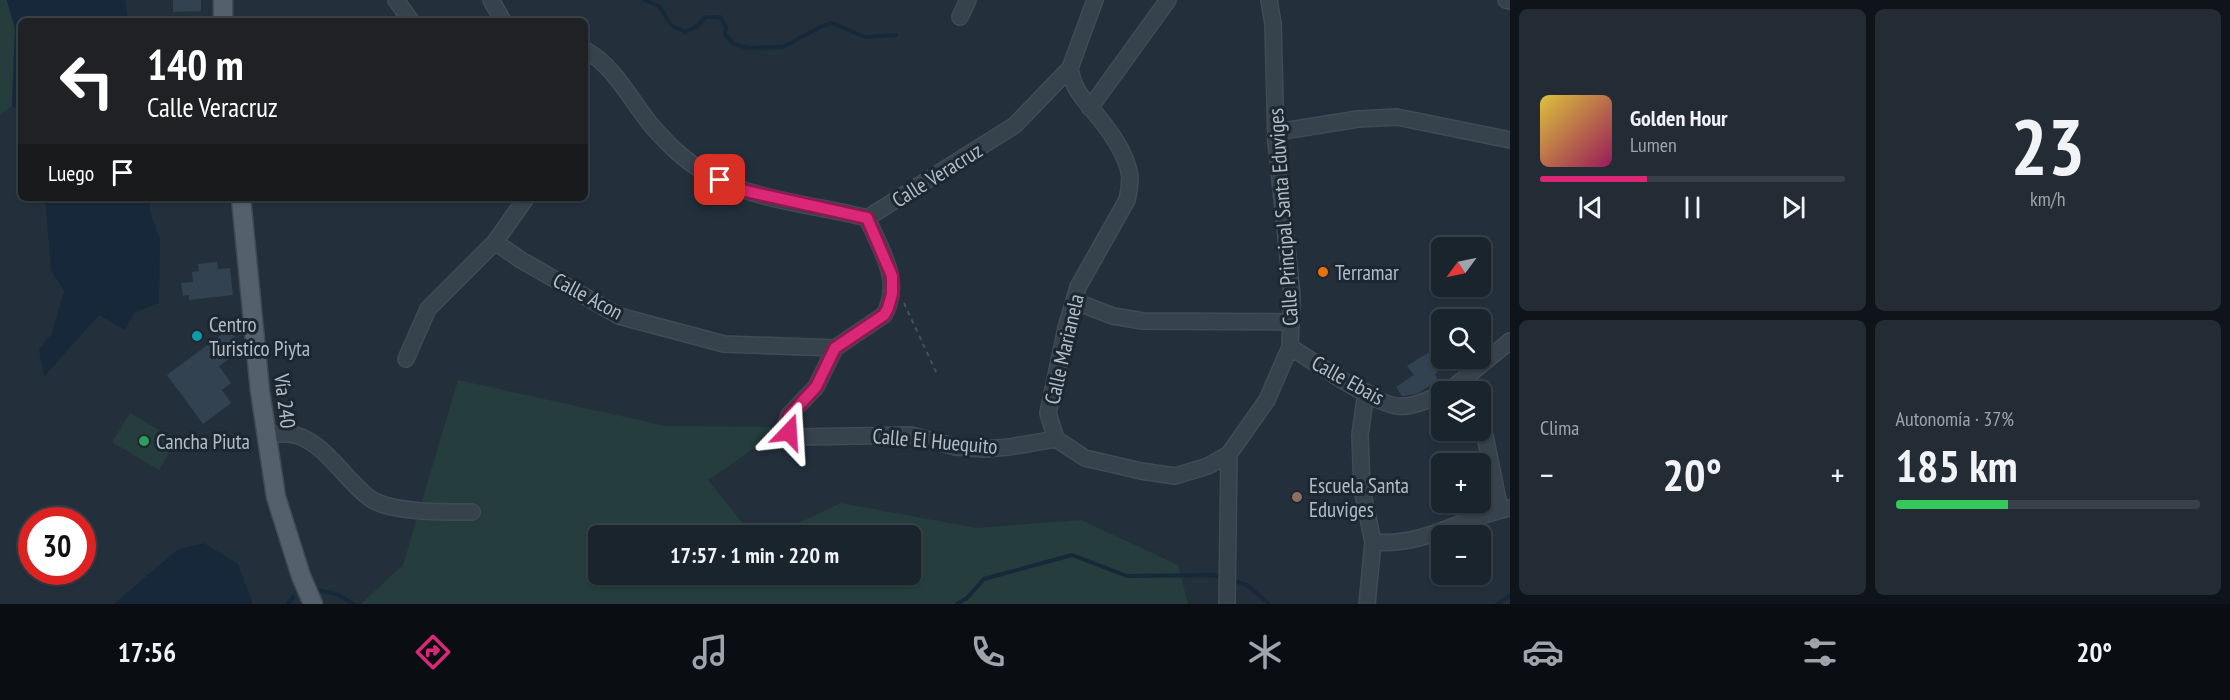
<!DOCTYPE html>
<html lang="es">
<meta charset="utf-8">
<style>
:root{--surface:#1a242d;--page:#232c35;--text:#f1f3f6;--muted:#9fa4aa;--line:#384149;--accent:#db2777}
body{margin:0;font-family:"PT Sans Narrow",sans-serif;background:var(--page);color:var(--text);height:100vh;display:flex;flex-direction:column;font-size:22px;white-space:nowrap}
*{box-sizing:border-box;margin:0}
p{font-size:20px;color:var(--muted)}
.icon{flex:none;width:33px;height:33px;fill:none;stroke:currentColor;stroke-width:2;stroke-linecap:round;stroke-linejoin:round}
.map{position:relative;flex:1;overflow:hidden}
.sheet{display:flex;flex-direction:column;gap:9px;padding:9px;background:#0e1419;width:720px}
.sheet>*{flex:none}
.hud{position:absolute;left:18px;top:18px;width:570px;height:183px;border-radius:9px;box-shadow:0 2px 4px #0004,0 0 0 2px var(--line);background:#202124;color:#fff;overflow:hidden}
.needle{width:39px;rotate:237deg}
.buttons{position:absolute;left:1431px;top:237px;display:grid;gap:12px}
.buttons a{display:grid;place-items:center;width:60px;height:60px;border-radius:9px;background:var(--surface);box-shadow:0 2px 4px #0004,0 0 0 2px var(--line);font-size:30px}
.speed{position:absolute;left:18px;top:507px;display:flex;gap:12px;font-size:30px;font-weight:700;text-align:center}
.speed>*{display:grid;place-content:center;width:78px;height:78px;border-radius:50%;background:var(--surface);box-shadow:0 2px 4px #0004,0 0 0 2px var(--line);line-height:1}
.speed .limit{border:9px solid #d22;background:#fff;color:#111}
.pin{position:absolute;display:grid;place-items:center;width:51px;height:51px;color:#fff;margin:-26px;border-radius:12px;box-shadow:0 3px 9px #0006}
.me{position:absolute;width:66px;margin:-33px;rotate:20deg;stroke-linejoin:round;filter:drop-shadow(0 0 4px #0008)}
.turn{display:flex;align-items:center;gap:21px;height:126px;padding:0 30px;font-size:27px}
.turn .icon{width:78px;height:78px;stroke-width:2.5}
.turn b{display:block;font-size:42px;line-height:51px}
.then{display:flex;align-items:center;height:57px;padding:0 30px;background:#0003;gap:12px;font-size:22px}
.big{font-size:45px;font-weight:600;line-height:1.1}
.sheet .card{flex:1;display:flex;flex-direction:column;justify-content:center;gap:9px;min-width:0;padding:0 21px;border-radius:9px;background:var(--page)}
.sheet .dial{align-items:center;gap:0}
.dial b{font-size:78px;line-height:1}
.song{display:flex;align-items:center;gap:18px}
.cover{width:72px;height:72px;border-radius:9px;background:linear-gradient(135deg,hsl(50 70% 55%),hsl(330 70% 35%))}
.played{height:6px;border-radius:3px;background:linear-gradient(90deg,var(--accent) 35%,var(--line) 35%)}
.keys{display:flex;justify-content:space-around;direction:ltr}
.heat{display:flex;justify-content:space-between;align-items:center;font-size:33px;direction:ltr}
.charge{height:9px;border-radius:4px;background:linear-gradient(90deg,#34c759 37%,var(--line) 0)}
.sheet .tiles{flex:1;display:grid;gap:9px;grid-template-columns:repeat(2,1fr)}
.trip{position:absolute;left:588px;top:525px;width:333px;height:60px;border-radius:9px;background:var(--surface);box-shadow:0 2px 4px #0004,0 0 0 2px var(--line);font-weight:600;line-height:60px;text-align:center}
.dock{display:flex;height:96px;justify-content:space-around;align-items:center;background:#0a0e12;color:var(--muted)}
.dock .icon{width:42px;height:42px}
.dock .on{color:var(--accent)}
.dock b{font-size:27px;color:var(--text)}
main{display:flex;flex:1;min-height:0}
.map>svg:first-child{display:block}
</style>
<main>
<div class="map">
<svg width="1510" height="604" viewBox="0 0 1510 604">
<rect width="100%" height="100%" fill="#23303c"/>
<path fill="#253d3d" d="M0 0H7L15 29 12 106 0 114Z
M458 380 666 426 785 427 708 480 752 535 598 536V574H910V536L773 535 841 503 976 528 1081 520 1178 565 1188 604H361L403 565Z
M130 413 176 440 159 470 112 442Z"/>
<path fill="#16283a" d="M7 0H125L128 21H21V110L12 106 15 29Z
M45 198H156L150 203V211L160 239 159 303 134 313 125 330 99 315 44 377 39 350 52 333 64 291 51 270Z
M204 543 238 564 252 601V604H114L178 549Z"/>
<g fill="none" stroke-linecap="round" stroke-linejoin="round">
<path stroke="#16283a" stroke-width="4" d="M645 0 659 6 671 25 685 32 696 27 706 17H720L726 27 725 35 734 44 748 48 783 47 822 26 832 23 865 37 896 35
M1231 580 1247 585 1269 604
M317 590 337 594 353 604
M288 604 293 597
M957 604 967 598 984 579 1072 555 1127 576 1214 575 1223 578
M1497 604 1510 596"/>
</g>
<path fill="#324250" d="M173 0H201V11L173 12Z
M217 262 218 269 230 268 233 295 189 300V295L183 296 181 283 193 282 192 272 199 271 198 264Z
M229 329 243 349 219 366 231 383 222 390 231 403 203 424 167 375Z
M1442 344V359L1434 365 1438 372 1435 374 1438 380 1417 394 1402 396 1396 387 1414 375 1407 366Z"/>
<g fill="none" stroke-linecap="round" stroke-linejoin="round">
<defs>
<path id="minor" d="M396 0 411 21
M491 0 503 21
M1506 0 1510 1
M960 17 968 0
M585 50C612 64 630 98 648 121 656 132 667 142 676 151 731 201 800 201 867 218L1015 125 1070 68 1095 0
M1070 68C1073 87 1079 94 1091 108 1106 126 1127 152 1130 177 1130 185 1129 192 1127 200L1078 287 1066 328 1048 413 1056 439 1085 458 1141 471 1175 476 1208 466 1229 454 1267 400 1290 347 1292 295 1276 142 1273 24 1269 0
M1090 108 1168 0
M1277 132 1358 119 1397 117 1510 140
M867 218C881 250 903 282 884 315L835 348 816 387 789 415 786 424 789 432 798 437 911 435 956 447 984 449 1009 447 1056 439
M495 242 526 198
M1074 301 1113 316 1143 321 1291 322
M1290 347C1313 361 1375 404 1397 406 1412 408 1429 400 1442 393
M406 359 428 309 495 242 521 260 619 316 724 344 835 348
M1366 392 1360 435 1362 489 1373 542C1426 547 1461 517 1510 508
M1445 392 1455 386 1510 341
M266 435C274 435 282 433 289 434 321 436 346 482 371 499 392 513 447 512 472 512
M1485 436 1500 510
M1227 604 1229 454
M1367 604 1373 542"/>
<path id="major" d="M223 0V21
M241 198 260 391 276 497 301 576 313 604"/>
</defs>
<use href="#minor" stroke="#404b55" stroke-width="18"/>
<use href="#major" stroke="#404b55" stroke-width="21"/>
<path stroke="#3d5555" stroke-width="2" stroke-dasharray="4.5 4.5" stroke-linecap="butt" d="M904 303 937 374"/>
<use href="#minor" stroke="#36424c" stroke-width="15"/>
<use href="#major" stroke="#54616c" stroke-width="18"/>
</g>
<g fill="none" stroke-linecap="round" stroke-linejoin="round">
<defs>
<path id="route" d="M720 180 737 189 867 218 892 276V294L888 308 884 315 835 348 816 387 789 416 786 424 789 432"/>
</defs>
<use href="#route" stroke="#8e194d" stroke-width="15"/>
<use href="#route" stroke="#db2777" stroke-width="10"/>
</g>
<circle fill="#e8710a" stroke="#1c2731" stroke-width="2" cx="1323" cy="272" r="6"/>
<circle fill="#0f9aa8" stroke="#1c2731" stroke-width="2" cx="197" cy="336" r="6"/>
<circle fill="#2e9e5b" stroke="#1c2731" stroke-width="2" cx="144" cy="441" r="6"/>
<circle fill="#8d6e63" stroke="#1c2731" stroke-width="2" cx="1297" cy="497" r="6"/>
<g text-anchor="middle" dominant-baseline="central" stroke-width="6" stroke-linejoin="round" paint-order="stroke">
<g font-size="21" fill="#b2bdc8" stroke="#1c2731">
<text transform="translate(937 175) rotate(-32)">Calle Veracruz</text>
<text transform="translate(1283 217) rotate(-94)">Calle Principal Santa Eduviges</text>
<text transform="translate(588 296) rotate(28)">Calle Acon</text>
<text transform="translate(1064 349) rotate(-77)">Calle Marianela</text>
<text transform="translate(1348 380) rotate(29)">Calle Ebais</text>
<text transform="translate(285 401) rotate(83)">Vía 240</text>
<text transform="translate(935 441) rotate(5)">Calle El Huequito</text>
</g>
<g font-size="21" fill="#b2bdc8" stroke="#1c2731" text-anchor="start">
<text x="1335" y="272">Terramar</text>
<text x="209" y="324">Centro<tspan x="209" dy="24">Turistico Piyta</tspan></text>
<text x="156" y="441">Cancha Piuta</text>
<text x="1309" y="485">Escuela Santa<tspan x="1309" dy="24">Eduviges</tspan></text>
</g>
</g>
</svg>
<div class="buttons">
<a><svg class="needle" viewBox="-14 -14 28 28"><path d="M0-13l5 13h-10z" fill="#e53935"/><path d="M0 13l5-13h-10z" fill="#9fa4aa"/></svg></a>
<a><svg class="icon" aria-label="search" viewBox="0 0 24 24"><circle cx="10" cy="10" r="6"/><path d="M15 15l6 6"/></svg></a>
<a><svg class="icon" aria-label="layers" viewBox="0 0 24 24"><path d="M12 4l9 5-9 5-9-5zM3 14l9 5 9-5"/></svg></a>
<a>+</a>
<a>−</a>
</div>
<div class="speed"><div class="limit">30</div></div>
<div class="pin" style="left:720px;top:180px;background:#d93025"><svg class="icon" aria-label="arrive" viewBox="0 0 24 24"><path d="M6 21V4h12l-3 4 3 4H6"/></svg></div>
<svg class="me" style="left:789px;top:432px" viewBox="-20 -20 40 40"><path d="M0-17L14 15 0 8-14 15z" fill="#db2777" stroke="#fff" stroke-width="4"/></svg>
<div class="trip">17:57 · 1 min · 220 m</div>
<div class="hud">
<div class="turn"><svg class="icon" aria-label="left" viewBox="0 0 24 24"><path d="M17 20v-9H6M10 6l-5 5 5 5"/></svg><div><b>140 m</b>Calle Veracruz</div></div>
<div class="then">Luego<svg class="icon" aria-label="arrive" viewBox="0 0 24 24"><path d="M6 21V4h12l-3 4 3 4H6"/></svg></div>
</div>
</div>
<section class="sheet">
<div class="tiles">
<div class="card">
<div class="song"><i class="cover"></i><div><b>Golden Hour</b><p>Lumen</p></div></div>
<div class="played"></div>
<div class="keys"><svg class="icon" aria-label="previous" viewBox="0 0 24 24"><path d="M18 5L8 12l10 7zM5 5v14"/></svg><svg class="icon" aria-label="pause" viewBox="0 0 24 24"><path d="M8 5v14M16 5v14"/></svg><svg class="icon" aria-label="next" viewBox="0 0 24 24"><path d="M6 5l10 7-10 7zM19 5v14"/></svg></div>
</div>
<div class="card dial"><b>23</b><p>km/h</p></div>
<div class="card"><p>Clima</p>
<div class="heat"><a>−</a><b class="big">20°</b><a>+</a></div>
</div>
<div class="card"><p>Autonomía · 37%</p><b class="big">185 km</b><div class="charge"></div></div>
</div>
</section>
</main>
<nav class="dock">
<b>17:56</b>
<svg class="icon on" aria-label="directions" viewBox="0 0 24 24"><path d="M12 3l9 9-9 9-9-9zM9 14v-3h6M13 9l2 2-2 2"/></svg>
<svg class="icon" aria-label="music" viewBox="0 0 24 24"><path d="M9 18V5l10-2v13"/><circle cx="6" cy="18" r="3"/><circle cx="16" cy="16" r="3"/></svg>
<svg class="icon" aria-label="phone" viewBox="0 0 24 24"><path d="M5 4h4l2 5-3 2q2 4 5 5l2-3 5 2v4C11 20 4 13 5 4z"/></svg>
<svg class="icon" aria-label="climate" viewBox="0 0 24 24"><path d="M12 3v18M4 7l16 10M4 17L20 7"/></svg>
<svg class="icon" aria-label="car" viewBox="0 0 24 24"><path d="M5 17H2v-5l4-1 3-4h7l3 4 3 1v5h-3M9 17h6M6 11h13"/><circle cx="7" cy="17" r="2"/><circle cx="17" cy="17" r="2"/></svg>
<svg class="icon" aria-label="filters" viewBox="0 0 24 24"><path d="M4 7h16M4 17h16"/><circle cx="9" cy="7" r="2"/><circle cx="15" cy="17" r="2"/></svg>
<b>20°</b>
</nav>
